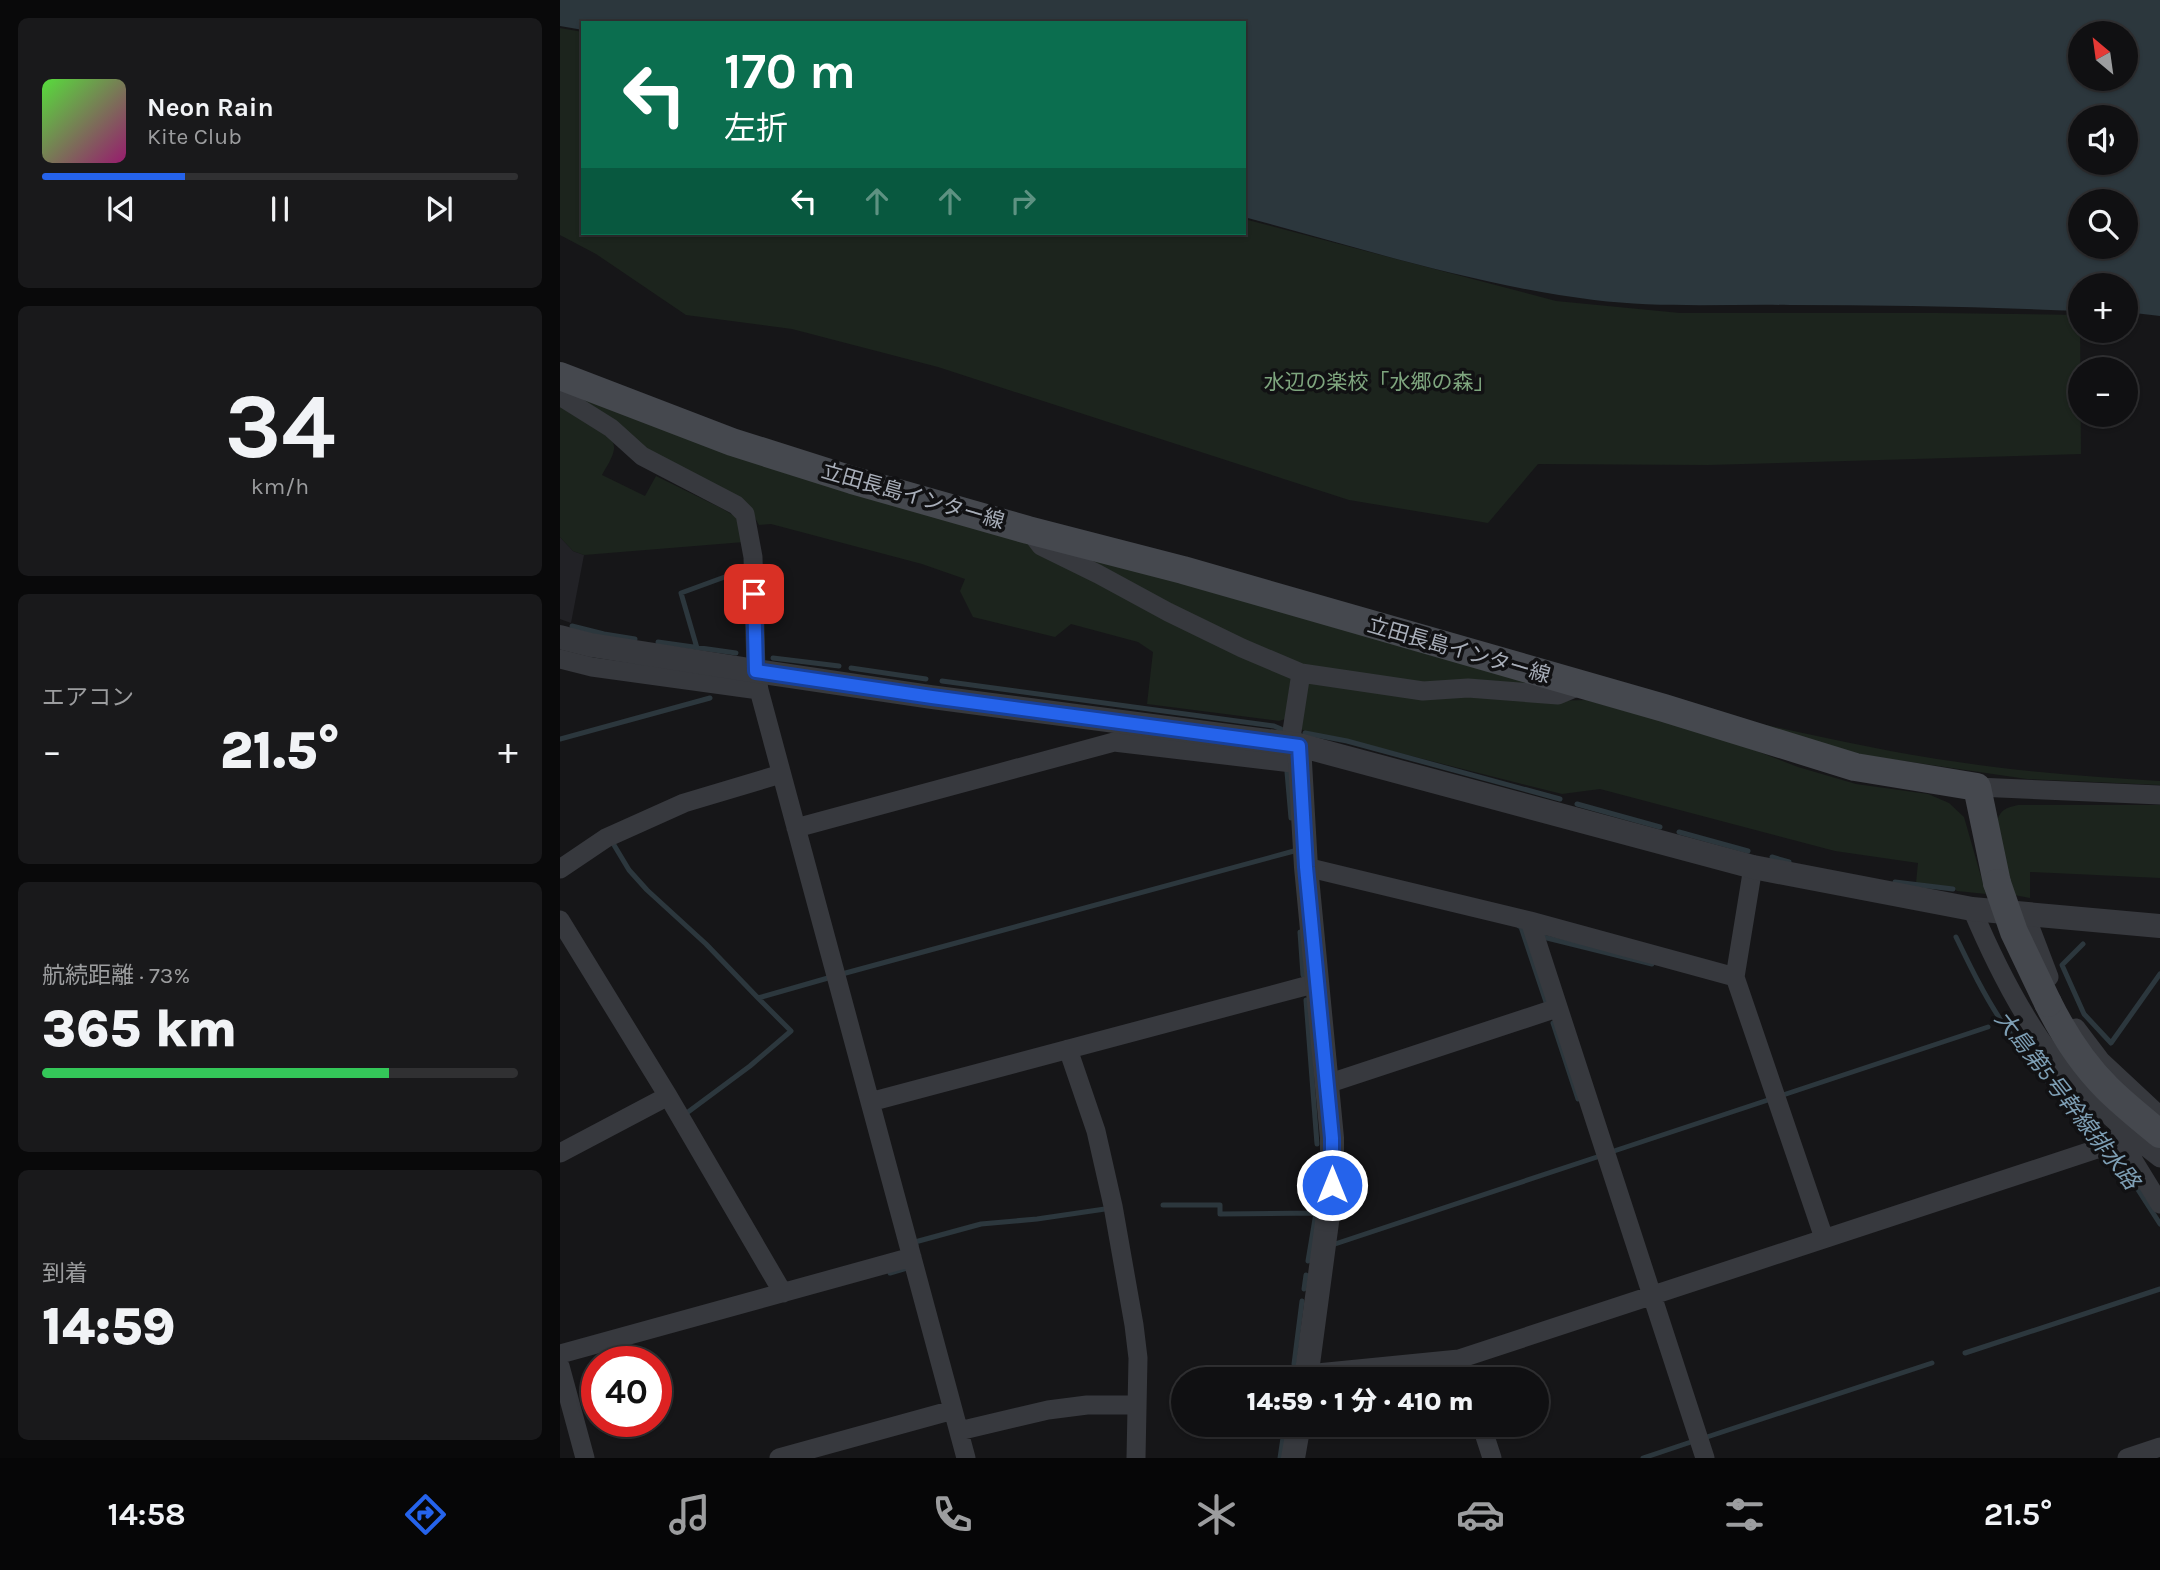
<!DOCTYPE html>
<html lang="ja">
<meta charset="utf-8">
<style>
:root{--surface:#101012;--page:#19191b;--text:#f1f3f6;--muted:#9c9d9f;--line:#303032;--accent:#2563eb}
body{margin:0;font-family:Karla,"Noto Sans JP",sans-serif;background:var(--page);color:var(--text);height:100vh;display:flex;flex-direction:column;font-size:26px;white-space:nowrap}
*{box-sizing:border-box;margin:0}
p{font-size:23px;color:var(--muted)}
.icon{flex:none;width:38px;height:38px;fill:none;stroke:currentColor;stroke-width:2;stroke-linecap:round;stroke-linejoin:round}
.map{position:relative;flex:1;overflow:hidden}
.side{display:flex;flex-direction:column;gap:18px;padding:18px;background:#09090a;width:560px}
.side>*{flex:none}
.top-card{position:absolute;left:21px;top:21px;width:665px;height:214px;border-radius:0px;box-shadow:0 2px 5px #0004,0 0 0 2px var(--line);background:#0b6e4f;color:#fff;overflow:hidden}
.needle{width:46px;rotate:331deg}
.buttons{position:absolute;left:1508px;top:21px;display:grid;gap:14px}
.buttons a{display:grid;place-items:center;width:70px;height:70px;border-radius:50%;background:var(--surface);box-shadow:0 2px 5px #0004,0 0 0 2px var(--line);font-size:35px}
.speed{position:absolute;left:21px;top:1346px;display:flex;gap:14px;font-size:35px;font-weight:700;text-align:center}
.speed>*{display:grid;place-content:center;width:91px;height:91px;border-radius:50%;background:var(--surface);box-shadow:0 2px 5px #0004,0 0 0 2px var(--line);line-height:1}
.speed .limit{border:10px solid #d22;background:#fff;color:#111}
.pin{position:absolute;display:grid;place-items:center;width:60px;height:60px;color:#fff;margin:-30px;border-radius:14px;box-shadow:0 4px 10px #0006}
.me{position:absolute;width:77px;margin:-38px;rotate:0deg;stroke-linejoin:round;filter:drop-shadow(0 0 5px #0008)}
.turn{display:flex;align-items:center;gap:24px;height:147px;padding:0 28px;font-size:32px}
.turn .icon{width:91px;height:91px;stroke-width:2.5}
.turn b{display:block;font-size:49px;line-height:60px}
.lanes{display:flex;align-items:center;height:66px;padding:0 28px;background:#0003;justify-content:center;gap:35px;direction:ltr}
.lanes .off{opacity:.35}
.big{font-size:52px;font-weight:800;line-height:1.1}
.side .widget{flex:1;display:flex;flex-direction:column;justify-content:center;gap:10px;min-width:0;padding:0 24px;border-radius:10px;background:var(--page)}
.side .dial{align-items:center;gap:0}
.dial b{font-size:91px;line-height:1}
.song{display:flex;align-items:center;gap:21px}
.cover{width:84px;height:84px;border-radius:10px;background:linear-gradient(135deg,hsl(110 70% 55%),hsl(320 70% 35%))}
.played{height:7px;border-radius:4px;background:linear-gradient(90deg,var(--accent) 30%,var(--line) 30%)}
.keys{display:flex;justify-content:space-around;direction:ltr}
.heat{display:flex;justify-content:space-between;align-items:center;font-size:38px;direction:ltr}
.charge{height:10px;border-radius:5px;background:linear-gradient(90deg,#34c759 73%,var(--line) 0)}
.trip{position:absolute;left:611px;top:1367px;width:378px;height:70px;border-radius:35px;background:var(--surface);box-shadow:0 2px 5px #0004,0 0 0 2px var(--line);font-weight:800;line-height:70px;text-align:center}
.dock{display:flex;height:112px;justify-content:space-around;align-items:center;background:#060607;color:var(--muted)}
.dock .icon{width:49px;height:49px}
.dock .on{color:var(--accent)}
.dock b{font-size:32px;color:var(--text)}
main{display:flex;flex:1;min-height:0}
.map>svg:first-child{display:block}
</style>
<main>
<section class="side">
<div class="widget">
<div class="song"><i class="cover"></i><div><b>Neon Rain</b><p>Kite Club</p></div></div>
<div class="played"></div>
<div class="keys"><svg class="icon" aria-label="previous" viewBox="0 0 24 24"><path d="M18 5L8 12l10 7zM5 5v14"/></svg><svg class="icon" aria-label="pause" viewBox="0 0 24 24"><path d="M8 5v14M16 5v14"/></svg><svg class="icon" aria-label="next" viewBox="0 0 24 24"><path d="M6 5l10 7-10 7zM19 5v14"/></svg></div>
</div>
<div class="widget dial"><b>34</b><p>km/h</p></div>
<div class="widget"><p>エアコン</p>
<div class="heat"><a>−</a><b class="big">21.5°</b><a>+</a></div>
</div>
<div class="widget"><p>航続距離 · 73%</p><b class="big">365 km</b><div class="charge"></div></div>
<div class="widget"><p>到着</p><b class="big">14:59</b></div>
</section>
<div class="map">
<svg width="1600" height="1458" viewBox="0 0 1600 1458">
<rect width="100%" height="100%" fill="#161618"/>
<path fill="#222226" d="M0 537 13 551 24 555 11 623 0 619Z"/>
<path fill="#1c241d" d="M0 28 23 32V233H684V219L996 301 1120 313H1378L1520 315 1521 454 1148 465 978 464 928 523 789 500 378 367 232 329 126 315 36 254 0 235Z
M0 391 464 539 731 677 725 719 719 721 587 704 593 652 578 642 511 624 495 637 413 617 400 591 405 579 362 564 211 524 199 525 191 511 105 466Z
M0 401C15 410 56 429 54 449 53 458 46 467 42 475L85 496 96 476 161 508 178 518 184 542 24 555 13 551 0 537Z
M488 545 988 688 866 687 739 667Z
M753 680 909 692 990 701 1026 700 1160 737 1238 767 1296 784 1368 794 1389 803 1404 817 1426 894 1397 891 1393 887 1356 883 1358 863 1275 851 1040 789 1002 794 788 740 745 731 737 727 745 686Z
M1156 714C1236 731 1317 751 1398 762 1465 772 1532 777 1600 781V785L1467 779 1289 753Z
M1458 805H1600V878L1470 872V898L1454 895C1449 877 1430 832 1439 816 1443 808 1450 807 1458 805Z"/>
<path fill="#2c373d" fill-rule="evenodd" d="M0 0H1600V316L1566 312V285H1521V311C1424 307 1327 305 1230 305 1165 304 1099 308 1034 300 915 285 800 248 684 217V23H23V30L0 26ZM1521 33H1566V79H1521ZM1521 117H1566V163H1521ZM1521 201H1566V247H1521Z"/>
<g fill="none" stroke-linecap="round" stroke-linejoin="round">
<path stroke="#2c373d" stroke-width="5" d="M12 626 44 634 75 639
M98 642 176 653
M137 648 121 593 181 571
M213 658 279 666
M291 668 366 679
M382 681 714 726 721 729
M745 733 787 741 1000 799
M0 739 150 698
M727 772 731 818
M1017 804 1100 827
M1119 832 1188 851
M54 845 69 870 87 890 146 944 198 998 268 978
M1212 857 1229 862
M1335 882 1393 889
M959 926 961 927 987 1005
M740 932 743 975
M979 936 1092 964
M1396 937C1410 966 1424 995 1442 1022 1471 1065 1506 1104 1541 1142
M1523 944 1502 965 1524 1014 1551 1043 1600 974
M282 974 734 851
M746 1000 757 1144
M993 1023 1018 1099
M1223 1095 1428 1027
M124 1115 190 1066 231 1031 198 998
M1547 1149 1566 1171 1600 1224
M1051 1152 1211 1099
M603 1205H660V1214L756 1213
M775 1244 1037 1157
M356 1245 355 1242 421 1224 477 1219 545 1209
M748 1261 756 1213 758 1181
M330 1273 347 1268
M744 1289 746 1275
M1405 1353 1600 1289
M734 1364 742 1301
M731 1379V1378
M1147 1437 1372 1363
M720 1458 725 1424
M1083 1458 1131 1442"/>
<path stroke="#37393e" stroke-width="19" d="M0 396 51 428 82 456 176 505 185 514 193 557 196 671 199 690 406 1458
M471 533 481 546 538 574 608 612 682 648 741 673 863 691 908 688 998 695 1022 685
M0 659 32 667 199 690
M730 744 741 673
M1417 787 1600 795
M236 828 554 742 740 764
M746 867 970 921 1175 977
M1193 867 1175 977 1264 1238
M0 869 46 838 124 803 221 774
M1412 909C1431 954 1452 997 1479 1037 1509 1083 1557 1125 1600 1158
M1465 914 1489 977
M0 920 108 1096 223 1293
M970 921 1145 1458
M1516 1028 1541 1061 1600 1116
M508 1049 536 1131 553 1206 574 1325 578 1358 576 1458
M767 1084 997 1008
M310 1102 757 983
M1559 1137 1600 1204
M0 1153 108 1096
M0 1354 352 1257
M899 1359 906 1379
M0 1366 25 1458
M747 1374 899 1359 1537 1149 1559 1137 1565 1130
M921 1424 932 1458
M399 1431 488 1410 527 1405H577
M219 1458 393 1410
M1567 1458 1600 1447"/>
<path stroke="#37393e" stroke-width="24" d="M0 637 31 645 196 671 371 697 739 745 1193 867 1412 909 1600 926
M739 745 746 867 772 1138V1185L746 1379
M733 1458 739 1424"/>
<path stroke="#45484e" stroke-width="28" d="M0 376 172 442 292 480 468 530 623 570 1104 708 1295 767 1417 787 1437 883
M1488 1003C1503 1033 1522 1063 1547 1088 1563 1104 1582 1119 1600 1134"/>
<path stroke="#45484e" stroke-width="28" d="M1437 883 1454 932 1488 1003"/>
</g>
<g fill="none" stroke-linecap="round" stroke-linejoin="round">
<defs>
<path id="route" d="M194 594 196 671 372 697 739 746 746 867 772 1138V1185"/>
</defs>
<use href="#route" stroke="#184099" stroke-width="18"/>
<use href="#route" stroke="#2563eb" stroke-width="12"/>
</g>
<g text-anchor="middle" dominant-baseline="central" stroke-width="7" stroke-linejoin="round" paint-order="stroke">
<g font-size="21" fill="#7ea57e" stroke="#111113">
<text x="819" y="382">水辺の楽校「水郷の森」</text>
</g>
<g font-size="21" fill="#a8aeb9" stroke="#111113">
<text transform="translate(353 496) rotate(16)">立田長島インター線</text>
<text transform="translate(899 650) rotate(16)">立田長島インター線</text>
</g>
<g font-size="23" font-style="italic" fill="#7e9fb5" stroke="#111113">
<text transform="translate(1507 1100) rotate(52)">大島第5号幹線排水路</text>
</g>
</g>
</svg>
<div class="buttons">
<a><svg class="needle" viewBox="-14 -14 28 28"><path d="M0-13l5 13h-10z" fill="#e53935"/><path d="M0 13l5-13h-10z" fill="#9c9d9f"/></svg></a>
<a><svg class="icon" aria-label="sound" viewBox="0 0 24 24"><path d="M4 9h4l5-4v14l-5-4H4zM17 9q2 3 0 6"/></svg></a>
<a><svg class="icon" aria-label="search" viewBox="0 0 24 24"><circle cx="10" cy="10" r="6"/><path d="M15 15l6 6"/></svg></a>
<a>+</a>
<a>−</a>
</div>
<div class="speed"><div class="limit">40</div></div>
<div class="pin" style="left:194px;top:594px;background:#d93025"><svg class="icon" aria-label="arrive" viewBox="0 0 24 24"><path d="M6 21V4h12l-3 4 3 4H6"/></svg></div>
<svg class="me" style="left:772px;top:1185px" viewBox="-20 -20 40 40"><circle r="17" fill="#2563eb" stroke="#fff" stroke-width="3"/><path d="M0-11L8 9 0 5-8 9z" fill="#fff"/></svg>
<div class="trip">14:59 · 1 分 · 410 m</div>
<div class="top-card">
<div class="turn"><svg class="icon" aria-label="left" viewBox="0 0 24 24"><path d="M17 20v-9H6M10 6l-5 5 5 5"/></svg><div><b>170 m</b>左折</div></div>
<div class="lanes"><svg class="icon" aria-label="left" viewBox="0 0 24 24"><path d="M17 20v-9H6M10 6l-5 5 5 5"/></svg><svg class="icon off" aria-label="ahead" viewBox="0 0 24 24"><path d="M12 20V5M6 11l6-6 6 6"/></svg><svg class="icon off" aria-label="ahead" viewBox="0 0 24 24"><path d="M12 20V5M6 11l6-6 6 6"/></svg><svg class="icon off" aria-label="right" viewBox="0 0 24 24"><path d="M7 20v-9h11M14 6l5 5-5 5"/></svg></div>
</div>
</div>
</main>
<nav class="dock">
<b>14:58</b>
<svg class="icon on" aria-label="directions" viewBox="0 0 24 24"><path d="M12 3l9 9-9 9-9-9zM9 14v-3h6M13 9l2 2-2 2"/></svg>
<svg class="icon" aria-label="music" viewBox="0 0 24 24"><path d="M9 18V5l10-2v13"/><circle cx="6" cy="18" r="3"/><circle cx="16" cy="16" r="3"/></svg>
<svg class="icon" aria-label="phone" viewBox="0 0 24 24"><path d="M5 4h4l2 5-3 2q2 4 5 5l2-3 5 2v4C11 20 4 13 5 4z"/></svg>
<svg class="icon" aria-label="climate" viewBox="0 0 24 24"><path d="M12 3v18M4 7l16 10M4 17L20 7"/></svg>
<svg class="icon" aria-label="car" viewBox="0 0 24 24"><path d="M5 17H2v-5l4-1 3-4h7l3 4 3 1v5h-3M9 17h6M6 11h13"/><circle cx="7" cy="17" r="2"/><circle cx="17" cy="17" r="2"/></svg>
<svg class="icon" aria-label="filters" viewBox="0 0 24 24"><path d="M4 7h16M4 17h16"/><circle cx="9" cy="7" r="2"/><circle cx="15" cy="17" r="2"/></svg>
<b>21.5°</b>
</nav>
